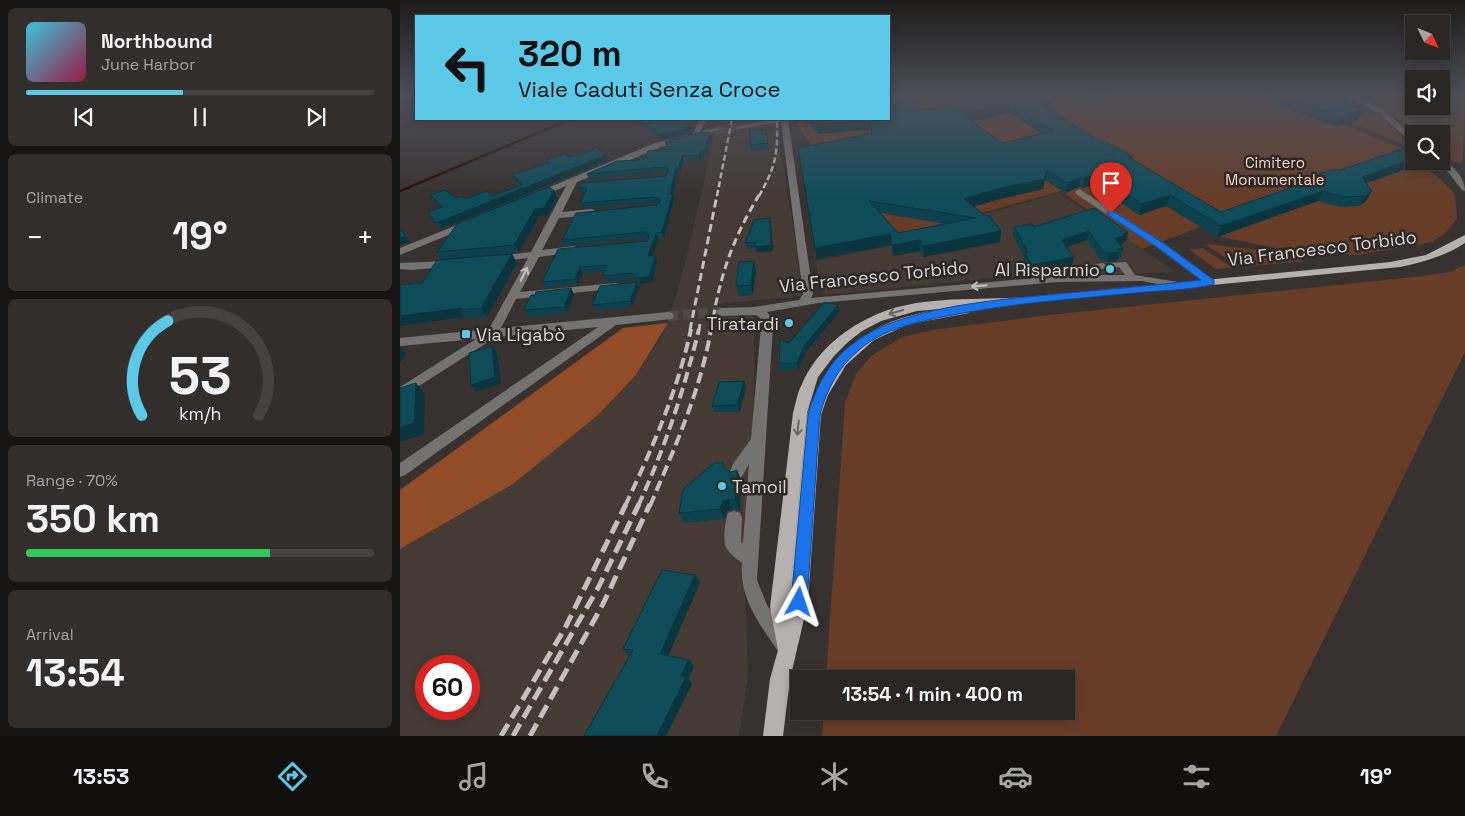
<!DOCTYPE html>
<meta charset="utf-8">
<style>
:root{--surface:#292624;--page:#312e2c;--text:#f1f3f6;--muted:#a5a5a6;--line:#454341;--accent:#5ac8e6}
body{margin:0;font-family:"Space Grotesk",sans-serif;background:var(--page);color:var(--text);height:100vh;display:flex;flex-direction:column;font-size:19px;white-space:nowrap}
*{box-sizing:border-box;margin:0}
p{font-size:16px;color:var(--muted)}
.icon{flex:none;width:28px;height:28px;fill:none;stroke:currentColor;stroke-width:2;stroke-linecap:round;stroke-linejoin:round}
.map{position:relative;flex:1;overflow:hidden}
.panel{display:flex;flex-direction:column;gap:8px;padding:8px;background:#171514;width:400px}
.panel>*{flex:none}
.banner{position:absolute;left:15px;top:15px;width:475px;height:105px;border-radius:0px;box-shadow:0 2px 12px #0003,0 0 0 1px var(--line);background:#5ac8e6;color:#111;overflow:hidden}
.needle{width:32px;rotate:133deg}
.buttons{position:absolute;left:1005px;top:15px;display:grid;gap:10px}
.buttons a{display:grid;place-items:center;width:45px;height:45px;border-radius:0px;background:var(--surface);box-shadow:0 2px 12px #0003,0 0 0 1px var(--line);font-size:25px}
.speed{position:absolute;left:15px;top:655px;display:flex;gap:10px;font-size:25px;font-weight:700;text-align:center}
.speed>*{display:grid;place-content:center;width:65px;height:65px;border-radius:50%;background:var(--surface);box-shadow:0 2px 12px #0003,0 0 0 1px var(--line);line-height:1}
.speed .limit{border:8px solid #d22;background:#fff;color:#111}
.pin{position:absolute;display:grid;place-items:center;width:42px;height:42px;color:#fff;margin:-51px -21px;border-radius:50% 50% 50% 0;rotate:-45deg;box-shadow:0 0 5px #0007}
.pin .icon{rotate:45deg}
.me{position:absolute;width:55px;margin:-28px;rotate:5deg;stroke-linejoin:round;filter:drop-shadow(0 0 4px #0008)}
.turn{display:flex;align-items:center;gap:18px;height:105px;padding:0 20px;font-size:22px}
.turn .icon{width:65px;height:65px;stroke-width:2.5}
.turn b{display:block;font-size:35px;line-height:42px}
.big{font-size:38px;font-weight:700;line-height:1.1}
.panel .card{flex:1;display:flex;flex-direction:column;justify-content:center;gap:8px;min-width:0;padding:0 18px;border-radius:8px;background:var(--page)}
.panel .dial{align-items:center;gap:0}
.dial svg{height:130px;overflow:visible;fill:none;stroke:var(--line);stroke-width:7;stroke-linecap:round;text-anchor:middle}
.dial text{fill:var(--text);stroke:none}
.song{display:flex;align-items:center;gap:15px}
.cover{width:60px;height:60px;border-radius:8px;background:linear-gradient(135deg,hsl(190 70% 55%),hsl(340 70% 35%))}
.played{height:5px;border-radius:2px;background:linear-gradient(90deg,var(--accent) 45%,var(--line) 45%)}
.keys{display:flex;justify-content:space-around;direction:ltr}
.heat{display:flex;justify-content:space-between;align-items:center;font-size:28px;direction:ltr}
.charge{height:8px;border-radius:4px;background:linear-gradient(90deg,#34c759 70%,var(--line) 0)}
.trip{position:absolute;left:390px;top:670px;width:285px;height:50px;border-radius:0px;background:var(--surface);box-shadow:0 2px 12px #0003,0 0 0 1px var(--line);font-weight:700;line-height:50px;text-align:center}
.dock{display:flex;height:80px;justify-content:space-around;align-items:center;background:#100f0e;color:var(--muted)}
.dock .icon{width:35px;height:35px}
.dock .active{color:var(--accent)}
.dock b{font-size:22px;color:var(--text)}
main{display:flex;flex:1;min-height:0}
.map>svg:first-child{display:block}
</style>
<main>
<section class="panel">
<div class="card">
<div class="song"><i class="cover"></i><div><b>Northbound</b><p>June Harbor</p></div></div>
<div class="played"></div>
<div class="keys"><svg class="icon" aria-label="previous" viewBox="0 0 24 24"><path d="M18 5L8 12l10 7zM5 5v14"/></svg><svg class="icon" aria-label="pause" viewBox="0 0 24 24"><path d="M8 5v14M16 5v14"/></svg><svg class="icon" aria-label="next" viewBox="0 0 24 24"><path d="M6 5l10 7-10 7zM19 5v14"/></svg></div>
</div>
<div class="card"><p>Climate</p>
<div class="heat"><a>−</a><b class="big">19°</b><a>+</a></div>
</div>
<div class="card dial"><svg viewBox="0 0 100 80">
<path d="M14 69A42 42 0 1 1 86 69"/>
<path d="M14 69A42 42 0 0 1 30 11" stroke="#5ac8e6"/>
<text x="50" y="56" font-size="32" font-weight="700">53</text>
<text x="50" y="72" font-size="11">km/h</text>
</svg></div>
<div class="card"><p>Range · 70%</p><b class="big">350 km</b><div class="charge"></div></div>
<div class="card"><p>Arrival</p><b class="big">13:54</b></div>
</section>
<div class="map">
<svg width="1065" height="736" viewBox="0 0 1065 736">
<rect width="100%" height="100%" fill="#373230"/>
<path fill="#453a34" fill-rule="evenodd" d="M318 119H346L345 126 376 122 397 249 401 296 318 304 315 318 354 315V407L345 581 348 675 339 736H0V549L113 484 198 415 236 376 263 334 272 309 287 256ZM26 666H69V709H26Z
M659 193 776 272 659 276 652 272 422 295 415 261 501 244 497 239Z"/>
<path fill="#683d28" d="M489 94H873L955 115 964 112 972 115 977 113 969 110 982 112 1011 148 942 119 936 121 1014 153V161L1021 164 1039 178 1055 194 1057 218 1047 232 1032 242 958 255 920 253 870 247 822 237 803 226 742 249 661 191 498 236 413 149 394 119H489Z
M964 94H1014V106H1041V94H1065L1063 161 1059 163 1041 157V134H1014V138L994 116 959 96Z
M808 244 874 252 901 258 904 261 840 267 809 247 807 246Z
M802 248 830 266 831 268 816 269 790 250Z
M1065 265V352L876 736H422L424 711H666V679H426L445 402 456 374 471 356 502 337 533 330 650 315 1023 276 1050 272Z"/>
<path fill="#924d28" d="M268 323 236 375 198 415 113 484 0 549V490L223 328Z"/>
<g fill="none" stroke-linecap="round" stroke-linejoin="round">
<path stroke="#2d0b00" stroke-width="2.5" d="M0 191 171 119"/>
<path stroke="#4f4a48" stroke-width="8" stroke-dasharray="8 4" stroke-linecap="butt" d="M316 130 338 127"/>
<path stroke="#4f4a48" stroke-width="10" stroke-dasharray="10 5" stroke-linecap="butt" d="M268 316 321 312"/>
<path fill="#757371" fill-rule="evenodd" d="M942 94C972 94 994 119 1014 138V145L979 113Z
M300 119H307L300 132 316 128 320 130 261 147 177 182 162 212 192 209 197 212 192 215 159 218 142 250 174 246 179 249 174 252 139 257 120 292 216 283 220 284 221 286 220 288 116 299 101 328 268 312 272 313 274 316 272 319 216 325 5 475 0 477V463L198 327 96 337 0 398V387L76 339 0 346V338L89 329 128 258 97 262 92 259 97 256 131 252 166 186 136 199 133 198V194L255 143 293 134Z
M373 119H388L413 294 411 298 658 276H680L677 269 678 267 703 263 708 266 707 268 688 271 691 275H725L719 267 713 268 708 265 709 263 726 262 735 275 778 282 783 285 778 288 742 281 658 282 418 303 367 312 371 317 373 326 357 580 367 605 393 645 390 651 384 654 378 651C359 623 339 598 342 563 337 559 330 554 327 549 322 542 325 521 328 513L334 511 340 513 342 518 341 542 343 543 349 464 341 478 336 480 331 478 329 474 333 464 351 439 361 326 360 318 356 315 321 316 315 312 321 308 354 307 399 300 403 294 381 122 338 129 334 127Z
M1041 159C1053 165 1065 177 1065 191L1062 190 1048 172 1036 161H1041Z
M679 189 764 243 814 280 815 282 814 284H806L756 247 676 194 675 192Z
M67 221 70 222V226L0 255V248Z
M50 261 54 262 55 264 54 266 12 270 0 269V263Z"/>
<path fill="#b6b1ae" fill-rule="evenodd" d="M1065 235V243C1046 256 1023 262 1000 267L624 303 566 307 571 310 569 313 509 324 474 340 446 365 428 395 421 415 408 602 390 679 383 736H363L370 679 378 650 370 607 393 413C396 403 397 393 402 384 415 354 441 331 471 317 517 294 574 301 624 297 746 286 868 274 990 262L1026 255ZM563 307C551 309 538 310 525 312 463 325 429 356 407 415L388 610 407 413 418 377 434 356 448 342 462 331 481 321 517 311Z"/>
<path stroke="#c2bfbd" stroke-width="2.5" stroke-dasharray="6 3" stroke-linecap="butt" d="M317 196 332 119
M359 196C376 166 378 153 377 119"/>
<path stroke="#c2bfbd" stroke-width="3" stroke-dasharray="8 4.5" stroke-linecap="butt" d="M290 330 317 195
M299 330 300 324
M311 330C320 276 331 242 359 195"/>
<path stroke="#c2bfbd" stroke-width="4" stroke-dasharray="11 5.5" stroke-linecap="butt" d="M225 506C252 449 278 390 291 329
M238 506C265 448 284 390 299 329
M250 506C274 449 301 390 311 329"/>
<path stroke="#c2bfbd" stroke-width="5" stroke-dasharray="14 7" stroke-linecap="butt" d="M101 736 165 628 226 504
M113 736 198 588 239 504
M130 736 203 604 250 504"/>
</g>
<path fill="#0d414d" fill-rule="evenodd" d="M858 94H922L963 110 958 120 937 127 880 106V105L858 95Z
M651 100 650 110H649L700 141 732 156 731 158 733 160 821 212 904 183 905 181H907L908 178 940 170 1014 161H1028L967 183 966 201 959 206 939 207 918 201 817 237 766 206 739 215 694 185 682 188 679 187 665 193 645 180 643 189 596 200 573 207 601 231 600 242 524 257 520 251 493 256 491 245 417 259 398 148 471 133V129L418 134 404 119H489L523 110ZM609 113 642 134 602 143 572 122ZM481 213 545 224 498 233Z
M234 119H283L290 127 292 132 261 140 255 132H252L235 121Z
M366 129 369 149 352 151 350 145Z
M310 132 312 137 306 156 302 157 300 160 283 162 280 172H278L273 194 274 199 264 238H258L252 256H255L257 261 252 282 241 284 234 279 206 282 203 276 205 271 183 273 178 284 145 288 142 282 247 241 249 239 246 238 164 246 162 240 257 205 258 204 256 202 183 208 180 203 185 193H181L179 188 266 176 267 173 265 172 189 179 187 174 239 160 268 149 265 142Z
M169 157 208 160 43 228H39L28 212 41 208 33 201 30 195 65 199 93 196 121 185 115 180 112 175 147 163 145 160Z
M154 190 158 198 148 215 139 216 119 252 42 259 37 252Z
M371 224 373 251 357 252 356 248 347 249 345 243Z
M614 227H634L728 232 726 241 723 242V244L720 245 723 248 721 257 718 258 717 261 707 262 701 261 687 240 667 247 672 267 630 274 624 262V257L613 236Z
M112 254 117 263 87 317 67 319 65 317 22 283Z
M354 261 356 271 353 295 339 296 336 286Z
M239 287 232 307 195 310 192 305Z
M171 288 174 295 167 313 128 317 124 310Z
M438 305 439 312 405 353 398 370H381L379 363 389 343Z
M346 387 340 412H314L312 406Z
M325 469 331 472 337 470 341 480 340 511 333 509 327 511 325 519 284 523 279 513Z
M300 582 268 656 289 660 294 667 288 679 292 684 230 656 223 649Z"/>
<path fill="#0a353f" d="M682 94H723L681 102Z
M651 100 650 110 636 113 638 103Z
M610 104 609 113 562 124V114Z
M963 110 958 120 937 127 942 117Z
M470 119 471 129 418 134 417 125Z
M253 127 255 132H252L251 128Z
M290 127 292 132 261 140 259 135Z
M310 132 312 137 306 156 304 151Z
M300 152 302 157 300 160 298 155Z
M206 155 208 160 43 228 39 222Z
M282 156 283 162 280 172 279 166Z
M1014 158V161H1028L956 187 962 177Z
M276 167 278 172 273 194 274 199 264 238 262 232Z
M647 170 645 180 643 189 596 200 563 210 564 199Z
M696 174 694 185 682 188 684 178Z
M681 177 679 187 665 193 667 183Z
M154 190 158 198 148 215 139 216 119 252 114 245 135 209Z
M923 191 918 201 817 237 821 226Z
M972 191 966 201 959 206 965 196Z
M770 195 766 206 739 215 742 204Z
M370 218 371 224 373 251 357 252 355 247Z
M601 231 600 242 524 257 523 246Z
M689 231 687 240 661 249 662 240Z
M728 232 726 241 723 242V244L713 248 715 239 723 234Z
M256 233 258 238 251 262 248 256Z
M490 234 491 245 417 259 415 248Z
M6 236 10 242 0 245V238Z
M520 240V251L493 256 492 245Z
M719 252 717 261 707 262 710 253Z
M112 254 117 263 87 317 81 308Z
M255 256 257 261 252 282 241 284 238 278Z
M674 257 672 267 630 274 631 265Z
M354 261 356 271 353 295 351 285Z
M180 267 183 273 178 284 175 279Z
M237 282 239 287 232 307 230 301Z
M171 288 174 295 167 313 164 307Z
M438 305 439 312 405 353 398 370 397 363 404 346Z
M62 308 60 310 65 317 0 326V316Z
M92 346 97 353 101 384 76 392 71 385Z
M0 347 6 354 0 363Z
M344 381 346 387 340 412 337 405Z
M16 383 25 394 24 434 0 442V428Z
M337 470 341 480 340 511 335 501Z
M329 499 333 509 327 511 325 519 320 509 323 501Z
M295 575 300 582 266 661 260 654Z
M289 660 294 667 288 679 292 684 266 736H257L281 676Z"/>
<path fill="#0f4c5a" stroke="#0a353f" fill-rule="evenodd" d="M489 94H502L523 110 600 94H639L651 100 638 103 700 141 709 143 732 156 730 157 733 160 821 212 907 182 905 181 911 179 908 178 931 170H940L1014 145V158L962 177 972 191 965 196 944 197 923 191 821 226 770 195 742 204 696 174 684 178 681 177 667 183 647 170 644 179 597 189 564 199 586 216H589L601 231 523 246 520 240 492 245 490 234 415 248 398 148 472 133 470 119 417 125 411 119H489ZM610 104 629 116 654 131 602 143 562 114ZM469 201 576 218 498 233Z
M883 94H922L963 110 942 117 884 96 886 95Z
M237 119H283L290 127 259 135 253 127 251 128Z
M366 129 368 143 350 145V130Z
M310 132 304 151 300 152 298 155 282 156 279 166 276 167 270 194H273L262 232 256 233 248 256H255L249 277 238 278 231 273 203 276 207 265 180 267 175 279 142 282 158 249 247 241 249 239 248 234 244 232 162 240 176 213 257 205 261 201 254 197 180 203 187 188H179L181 183 266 176 268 169 263 167 187 174 217 161 239 160 240 158 246 157 248 151 270 149 265 142 297 133Z
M195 147 206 155 39 222H35L28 212 43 207 30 195 45 190 56 198 62 196 65 199 87 191 93 196 123 184 112 175 149 163 145 160 164 154 169 157 194 150Z
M148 187 154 190 144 208 135 209 114 245 37 252 57 224Z
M694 208 728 232 723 234 725 235 715 239 723 248 717 249 719 252 710 253 703 252 689 231 662 240 674 257 631 265 625 253 628 252 614 227 632 224 634 227Z
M370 218 371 245 355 247V242L345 243 354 220Z
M0 229 6 236 0 238Z
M112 254 81 308 60 310 62 308 0 316V285L22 283 37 260Z
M354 261 351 285 336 286 339 262Z
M237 282 230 301 192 305 200 286Z
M171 288 164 307 124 310 131 295H135L136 292Z
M424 302 438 305 404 346 397 363H379L380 340 389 343Z
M92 346 95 377 71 385 69 353Z
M344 381 337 405 312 406 319 382Z
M16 383 14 423 0 428V388Z
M314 463H323L325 469 331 472 337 470 335 501 329 499 323 501 320 509 279 513 283 489Z
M262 570 295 575 260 654 289 660 281 676 286 677 257 736H184L233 650 223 649Z"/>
<defs><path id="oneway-shaft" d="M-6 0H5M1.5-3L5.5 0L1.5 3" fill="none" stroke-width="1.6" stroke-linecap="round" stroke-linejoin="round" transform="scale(1.25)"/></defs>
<g stroke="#c4c1bf">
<use href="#oneway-shaft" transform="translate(124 274) rotate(-64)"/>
<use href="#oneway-shaft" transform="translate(579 286) rotate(175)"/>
</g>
<g stroke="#6b6663">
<use href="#oneway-shaft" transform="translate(496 312) rotate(164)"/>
<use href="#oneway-shaft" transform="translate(398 428) rotate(96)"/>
</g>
<linearGradient id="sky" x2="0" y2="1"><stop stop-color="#1e1c1a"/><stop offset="0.48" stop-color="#4d4f59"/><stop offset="1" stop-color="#4d4f59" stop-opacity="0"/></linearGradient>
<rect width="1065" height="197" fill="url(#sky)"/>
<path fill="#1a73e8" stroke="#114b97" d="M711 210 763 243 814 280V284C789 291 760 290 734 293 674 299 613 303 553 315 521 321 483 328 458 351 438 368 427 389 420 415L407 602 404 607 399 610 393 607 391 602 408 415C416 387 428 363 451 345 500 305 607 299 669 293 713 289 757 285 801 280L757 247 708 215 707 213Z"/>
<g fill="#5ac8e6" stroke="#2d2826" stroke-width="2">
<circle cx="710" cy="269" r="5"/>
<circle cx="389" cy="323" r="5"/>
<rect x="61" y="329" width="10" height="10" rx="2.5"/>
<circle cx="322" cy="486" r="5"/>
</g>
<g text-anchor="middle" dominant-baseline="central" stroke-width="5" stroke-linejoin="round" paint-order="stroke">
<g font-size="15" fill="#fdd3bf" stroke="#2d2826">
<text x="875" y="162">Cimitero<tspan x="875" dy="17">Monumentale</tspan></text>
</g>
<g font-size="18" fill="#d8d5d3" stroke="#2d2826">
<text transform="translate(922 248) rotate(-7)">Via Francesco Torbido</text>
<text transform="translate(474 276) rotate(-6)">Via Francesco Torbido</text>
</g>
<g font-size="18" fill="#d8d5d3" stroke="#2d2826" text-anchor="end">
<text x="700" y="269">Al Risparmio</text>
<text x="379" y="323">Tiratardi</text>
<text x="76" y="334" text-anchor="start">Via Ligabò</text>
<text x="332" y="486" text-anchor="start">Tamoil</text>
</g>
</g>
</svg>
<div class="buttons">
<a><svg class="needle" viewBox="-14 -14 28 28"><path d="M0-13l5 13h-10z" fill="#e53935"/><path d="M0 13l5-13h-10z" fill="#a5a5a6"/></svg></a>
<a><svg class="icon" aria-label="sound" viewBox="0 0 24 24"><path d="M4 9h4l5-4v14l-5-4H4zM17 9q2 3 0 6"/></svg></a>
<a><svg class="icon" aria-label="search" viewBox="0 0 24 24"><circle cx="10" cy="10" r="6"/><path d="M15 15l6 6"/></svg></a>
</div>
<div class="speed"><div class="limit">60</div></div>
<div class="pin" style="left:711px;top:213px;background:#d93025"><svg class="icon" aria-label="arrive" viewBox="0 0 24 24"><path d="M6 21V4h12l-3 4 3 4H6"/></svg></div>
<svg class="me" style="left:399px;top:602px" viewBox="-20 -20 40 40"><path d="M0-17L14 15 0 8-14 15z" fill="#1a73e8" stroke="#fff" stroke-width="4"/></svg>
<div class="trip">13:54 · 1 min · 400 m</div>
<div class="banner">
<div class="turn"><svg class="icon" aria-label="left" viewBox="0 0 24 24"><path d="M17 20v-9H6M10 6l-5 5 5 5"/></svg><div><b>320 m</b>Viale Caduti Senza Croce</div></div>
</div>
</div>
</main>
<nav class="dock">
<b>13:53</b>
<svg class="icon active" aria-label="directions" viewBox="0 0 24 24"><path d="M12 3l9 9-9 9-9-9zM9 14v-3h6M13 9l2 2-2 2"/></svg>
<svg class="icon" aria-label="music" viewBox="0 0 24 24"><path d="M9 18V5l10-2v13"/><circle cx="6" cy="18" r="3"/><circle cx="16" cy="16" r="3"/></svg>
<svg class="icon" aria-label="phone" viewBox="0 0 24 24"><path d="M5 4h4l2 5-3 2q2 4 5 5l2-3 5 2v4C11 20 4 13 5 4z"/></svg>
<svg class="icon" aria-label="climate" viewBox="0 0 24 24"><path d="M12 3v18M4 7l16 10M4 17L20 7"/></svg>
<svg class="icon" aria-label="car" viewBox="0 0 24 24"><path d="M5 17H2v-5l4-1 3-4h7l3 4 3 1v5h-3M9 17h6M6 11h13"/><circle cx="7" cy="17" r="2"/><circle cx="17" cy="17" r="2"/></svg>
<svg class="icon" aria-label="filters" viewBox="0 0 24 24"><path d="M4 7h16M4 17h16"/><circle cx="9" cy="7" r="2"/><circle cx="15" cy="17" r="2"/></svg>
<b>19°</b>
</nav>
